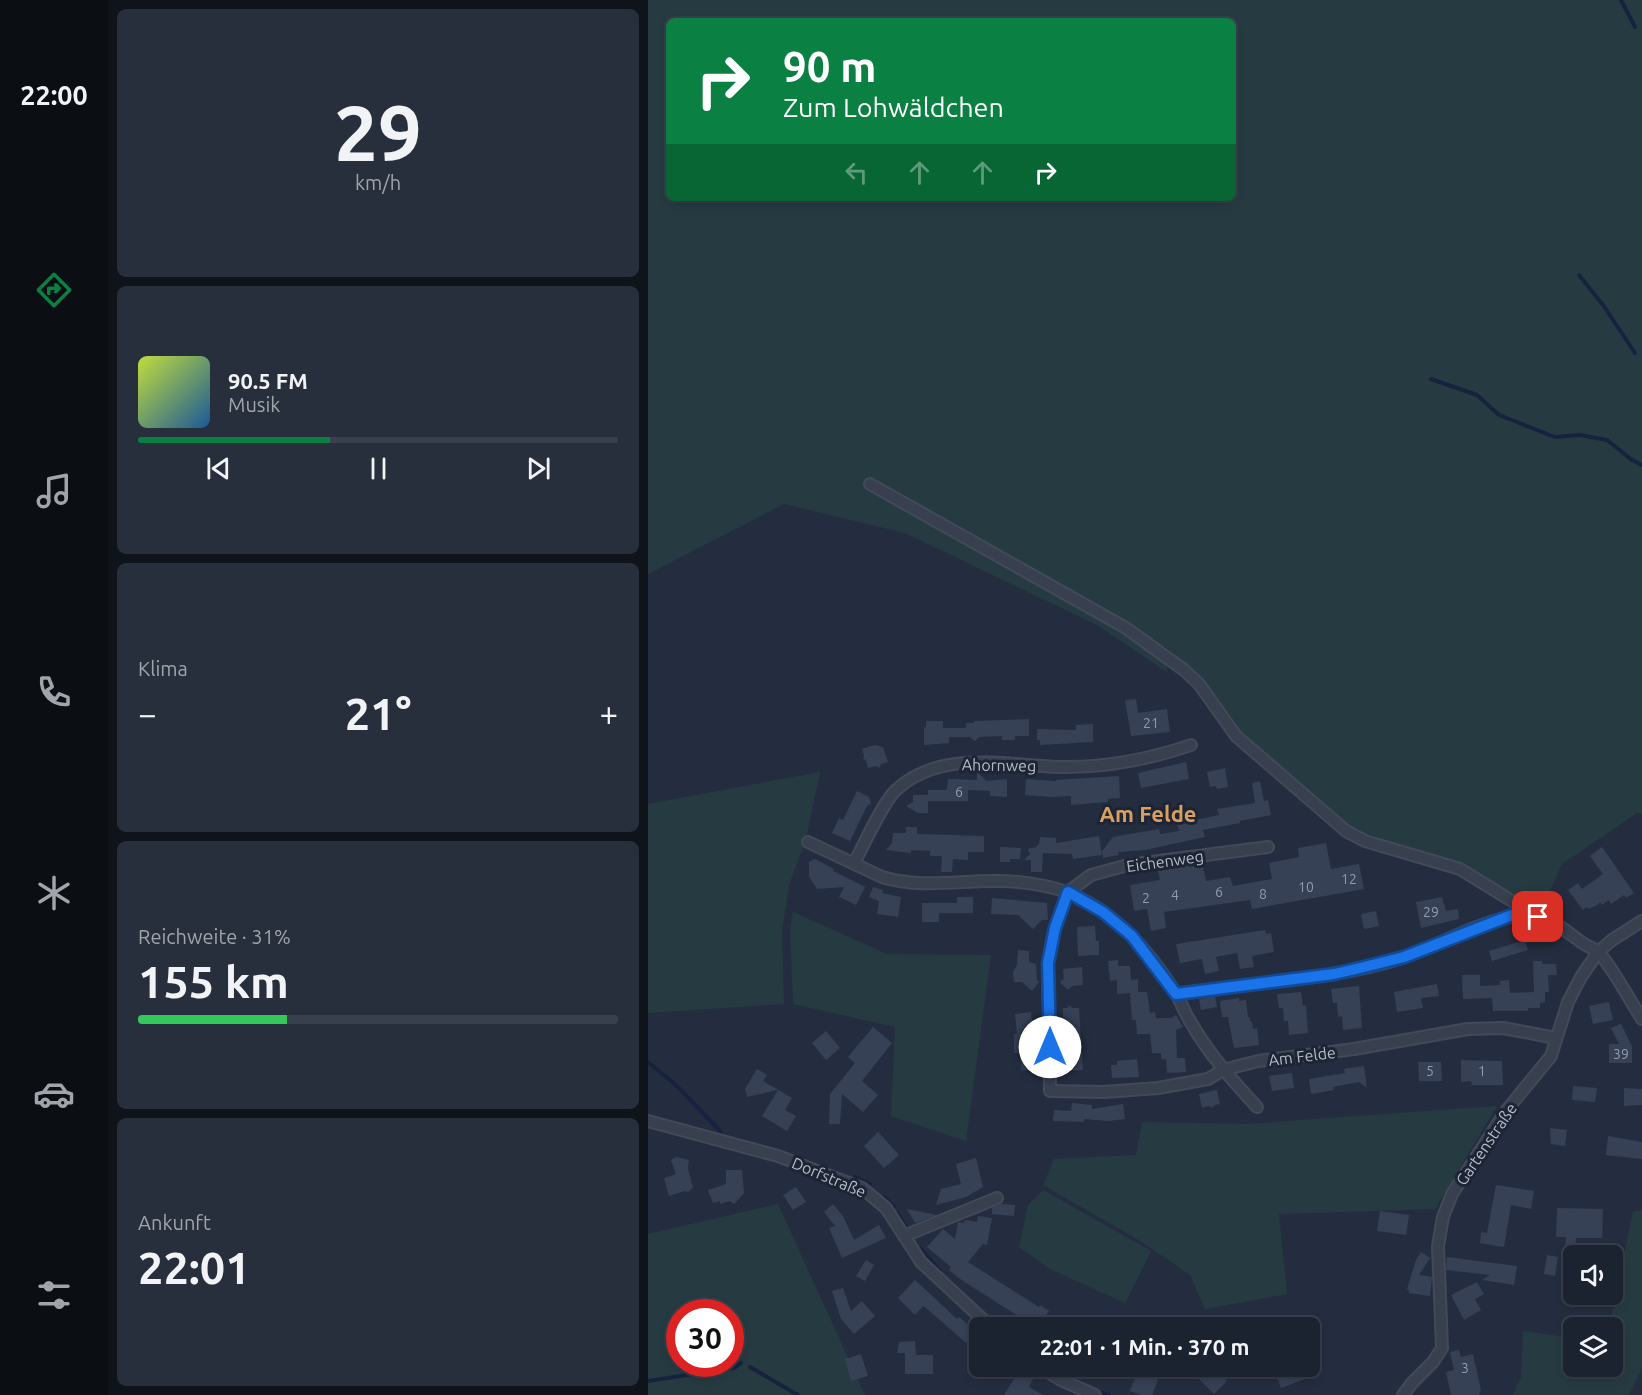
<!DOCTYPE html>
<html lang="de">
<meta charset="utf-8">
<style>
:root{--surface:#1b2230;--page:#282f3c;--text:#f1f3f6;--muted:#a0a4ab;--line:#393f4c;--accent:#0b8043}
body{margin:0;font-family:Ubuntu,sans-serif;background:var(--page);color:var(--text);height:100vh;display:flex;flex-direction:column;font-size:22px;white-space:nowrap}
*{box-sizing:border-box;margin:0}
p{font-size:20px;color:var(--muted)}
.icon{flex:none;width:33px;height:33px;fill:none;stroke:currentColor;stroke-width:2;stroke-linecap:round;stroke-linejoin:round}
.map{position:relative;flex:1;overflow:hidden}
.side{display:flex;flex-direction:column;gap:9px;padding:9px;background:#0f131a;width:540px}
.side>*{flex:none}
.banner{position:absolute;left:18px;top:18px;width:570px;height:183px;border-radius:9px;box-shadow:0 3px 9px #0003,0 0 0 2px var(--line);background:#0b8043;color:#fff;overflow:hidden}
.fabs{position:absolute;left:915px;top:1245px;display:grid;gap:12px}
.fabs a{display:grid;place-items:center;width:60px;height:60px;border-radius:9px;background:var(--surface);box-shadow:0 3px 9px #0003,0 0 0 2px var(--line);font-size:30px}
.speed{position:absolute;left:18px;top:1299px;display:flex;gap:12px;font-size:30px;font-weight:700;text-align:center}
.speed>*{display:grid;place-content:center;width:78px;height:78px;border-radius:50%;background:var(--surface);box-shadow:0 3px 9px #0003,0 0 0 2px var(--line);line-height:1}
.speed .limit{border:9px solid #d22;background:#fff;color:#111}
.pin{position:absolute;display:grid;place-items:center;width:51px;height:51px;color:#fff;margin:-26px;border-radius:12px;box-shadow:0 3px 9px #0006}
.me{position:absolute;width:66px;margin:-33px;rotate:0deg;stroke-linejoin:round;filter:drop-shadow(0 0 4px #0008)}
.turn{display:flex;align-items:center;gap:21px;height:126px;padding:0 18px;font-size:27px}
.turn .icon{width:78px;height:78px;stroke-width:2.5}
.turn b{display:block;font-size:42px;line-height:51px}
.lanes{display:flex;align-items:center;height:57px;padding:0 18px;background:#0003;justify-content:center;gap:30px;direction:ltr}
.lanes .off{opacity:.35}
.big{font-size:45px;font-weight:600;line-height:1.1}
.side .widget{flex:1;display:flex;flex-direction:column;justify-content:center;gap:9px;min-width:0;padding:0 21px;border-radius:9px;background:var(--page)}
.side .dial{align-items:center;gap:0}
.dial b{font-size:78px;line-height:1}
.song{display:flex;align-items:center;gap:18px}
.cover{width:72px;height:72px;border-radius:9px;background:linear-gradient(135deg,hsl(70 70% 55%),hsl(210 70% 35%))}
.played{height:6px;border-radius:3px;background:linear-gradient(90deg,var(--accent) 40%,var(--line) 40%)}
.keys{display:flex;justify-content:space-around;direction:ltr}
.heat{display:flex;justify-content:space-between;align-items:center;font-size:33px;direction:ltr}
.charge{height:9px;border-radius:4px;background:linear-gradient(90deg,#34c759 31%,var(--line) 0)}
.trip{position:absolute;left:321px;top:1317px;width:351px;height:60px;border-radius:9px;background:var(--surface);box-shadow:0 3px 9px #0003,0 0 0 2px var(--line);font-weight:600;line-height:60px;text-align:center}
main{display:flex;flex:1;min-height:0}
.tabs{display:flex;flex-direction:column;width:108px;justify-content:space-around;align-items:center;background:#0b0e13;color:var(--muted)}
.tabs .icon{width:42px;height:42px}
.tabs .selected{color:var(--accent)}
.tabs b{font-size:27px;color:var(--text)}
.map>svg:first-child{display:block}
</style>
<main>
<nav class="tabs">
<b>22:00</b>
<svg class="icon selected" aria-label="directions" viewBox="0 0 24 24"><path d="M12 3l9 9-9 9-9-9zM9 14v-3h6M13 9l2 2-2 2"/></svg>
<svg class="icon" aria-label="music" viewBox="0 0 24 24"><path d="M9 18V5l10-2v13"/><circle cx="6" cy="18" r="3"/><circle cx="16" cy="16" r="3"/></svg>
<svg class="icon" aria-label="phone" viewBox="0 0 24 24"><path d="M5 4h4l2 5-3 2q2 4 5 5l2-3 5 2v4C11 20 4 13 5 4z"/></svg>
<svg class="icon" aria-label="climate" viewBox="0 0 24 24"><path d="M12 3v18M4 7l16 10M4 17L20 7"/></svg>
<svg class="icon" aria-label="car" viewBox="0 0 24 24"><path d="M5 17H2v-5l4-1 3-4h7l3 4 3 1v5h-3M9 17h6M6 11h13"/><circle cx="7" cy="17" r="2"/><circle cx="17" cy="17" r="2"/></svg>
<svg class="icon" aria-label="filters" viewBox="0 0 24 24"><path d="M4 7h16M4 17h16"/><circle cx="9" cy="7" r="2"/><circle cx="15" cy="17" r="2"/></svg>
</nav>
<section class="side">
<div class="widget dial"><b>29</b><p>km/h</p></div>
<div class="widget">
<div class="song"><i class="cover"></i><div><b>90.5 FM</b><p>Musik</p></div></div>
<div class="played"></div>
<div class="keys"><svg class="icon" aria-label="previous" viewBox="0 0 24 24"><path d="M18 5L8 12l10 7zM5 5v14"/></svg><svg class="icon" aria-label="pause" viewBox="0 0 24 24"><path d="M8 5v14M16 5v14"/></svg><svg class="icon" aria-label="next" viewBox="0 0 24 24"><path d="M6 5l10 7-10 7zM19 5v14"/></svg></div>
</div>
<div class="widget"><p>Klima</p>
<div class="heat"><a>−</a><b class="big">21°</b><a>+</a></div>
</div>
<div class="widget"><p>Reichweite · 31%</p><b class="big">155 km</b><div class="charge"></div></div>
<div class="widget"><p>Ankunft</p><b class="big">22:01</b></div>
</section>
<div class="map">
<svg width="994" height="1395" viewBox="0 0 994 1395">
<rect width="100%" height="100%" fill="#242d40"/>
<path fill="#263b41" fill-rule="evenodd" d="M0 0H994V813H989L914 864 892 912 815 865 699 827 592 733 554 681 517 646 519 672 449 625 257 533 136 504 0 574ZM21 21H585V198H21Z
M172 772 158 839 141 885 134 930 136 1004 0 1013V804Z
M145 912 239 954 343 955 318 1141 243 1116 247 1027 145 1004 142 930Z
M849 1106 787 1209 631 1214 639 1294 557 1309 542 1275 494 1242 395 1185 406 1159 488 1155 494 1122 599 1124Z
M395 1190 503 1251 477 1303 402 1269 371 1247 380 1205Z
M130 1204 217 1395H0V1234ZM32 1312H82V1364H32Z
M994 1210V1368L981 1395H865L873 1377 875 1331 925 1338 926 1366H964V1328L961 1327 985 1212Z"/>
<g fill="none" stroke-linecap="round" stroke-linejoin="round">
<path stroke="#17233e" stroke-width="4" d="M973 0 987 27
M931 275 955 305 987 353
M783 379 829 395 851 415 907 437 932 435 959 440 984 460 994 465
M0 1062 29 1086 73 1132
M207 1177 222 1184
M236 1197 246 1207
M249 1213 260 1230
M272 1248 292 1271
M102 1367 150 1395
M0 1381 79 1369 86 1368 93 1363
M445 1389 461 1395"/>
</g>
<path fill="#364156" d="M488 699 490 713 519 709 522 732 483 736 477 700Z
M381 719V736H367V740H354V736L331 737 327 741 322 737H301V743L276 745V727L278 728V721H295V728H318V723H326V721Z
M445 724V742L392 745V740H389V729L428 730V725Z
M227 745 235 747 240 762 233 764 231 768 228 766 220 768 218 760 215 759 216 756 214 749Z
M538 762 541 779 493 788 490 773Z
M577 768 580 787 569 789 568 786 562 787 559 772Z
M329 771 338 781 359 779V797L342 796V791L320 790V801H280V813H270L258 806 265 802V795H280V790H299L300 779 329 780Z
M471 776 472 798 460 799V802L423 805V796L403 797 377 795 378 779 408 781V780Z
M612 781 616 801 620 800 623 815 592 821V823L555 830 557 837 497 850 470 852 471 855 455 858 454 851 465 837 511 829 512 834 531 831 529 824 571 815 569 809 607 803 604 783Z
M209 791 221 797 223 804 219 806 202 841 184 833 191 818 195 820Z
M258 827H269V834L336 836V852H320V860L305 859 304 872H293L294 856H282V851L263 850V853L238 850 244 843 245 833H258Z
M451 836 454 855 425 859 424 854 395 853 394 872H383V860H376L383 853H381L380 849 388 847 391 844 392 837 408 838V843Z
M678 843 683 869 711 864 716 889 604 909 602 900 516 912 518 928 503 931 499 909 487 911 486 910 482 885 512 880 510 871 554 863 558 881 582 877 585 886 624 879 621 863 651 857 650 848Z
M352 847 373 848 372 859H362V862H352Z
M954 847 986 893 978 898 976 895 963 904 961 900 954 905 952 902 949 905 941 909 939 907 935 910 920 890 930 883 934 889 955 874 942 856Z
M167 859 186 869 185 871 217 887 208 905 191 897 196 887 169 889 161 877V862Z
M225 887 235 890 234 893 253 897 250 917 229 914 231 901 221 897Z
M309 897H325V913H291V922H274V903H309Z
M794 897 798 911 810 909 811 919 773 928 768 902Z
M344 898 399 903 400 920H394L385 929 370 915 343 914Z
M728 911 731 926 716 929 713 914Z
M447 926 448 941H451V955L430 956 429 927Z
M617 930 618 934 623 933 626 952 604 956 606 967 592 969 589 953 568 957 571 971 557 974 554 959 532 963 528 944Z
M877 940 880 950 844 961 841 951Z
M370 950 381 951V962L388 964 389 980 391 982 384 991 374 982H366L365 972 369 965Z
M470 960V966H482L483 980 490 979V992H499L502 1013 507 1012 508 1018H523L528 1015 535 1027 528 1030 529 1058H537L538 1072 519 1073 518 1059H513V1053H504L502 1034H489L488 1020H484L482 993 469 994V980L462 981 460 961Z
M885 961H894V964H908L909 975H900L901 992H897V1002L892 1003V1008H880V1011H845L844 998 815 999 814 975H832V986L852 985V981L861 980 862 993 886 992Z
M434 967 435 985 424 986 420 990 412 982 416 979 415 969Z
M789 984 791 996 773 998 775 1008 749 1012 746 992Z
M711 986 714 1028 695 1030 694 1016 690 1017 689 1003H685L683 989Z
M653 992 655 1006 658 1005 660 1033 641 1035 640 1021H636L635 1008H631L629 994Z
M567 996 569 1007 553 1010 551 999Z
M591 998V1001L598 1000 600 1017H602V1022L604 1021 605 1029 609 1028 611 1045 586 1048 580 1017H574L572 1001Z
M961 1002 965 1020 945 1024 941 1006Z
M422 1005 424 1008H431L435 1070 418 1071V1055L422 1054 421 1030H415V1008H419Z
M383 1012 387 1052H392L393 1068 373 1071 372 1053H366V1034H369L367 1014Z
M973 1024 984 1046V1063H961V1044H971L963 1028Z
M225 1027 244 1043 214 1081 230 1095 215 1112 194 1094 192 1124H181L182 1094 207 1063 200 1057Z
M178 1031 192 1048 178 1060 164 1043Z
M489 1059 491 1077 464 1078 463 1065H469V1061Z
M813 1060 854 1061 855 1085H824L823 1081 813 1082Z
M770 1062H793L794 1081H771Z
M716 1066 719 1088 711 1082 685 1087 686 1090 663 1094 661 1079 697 1073 696 1069Z
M109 1069 119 1075 115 1081 144 1098 137 1110 148 1116 139 1131 114 1116 130 1090 99 1097 97 1089Z
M644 1073 646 1088 624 1091 621 1076Z
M925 1086 949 1088 947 1102 924 1100Z
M976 1088 994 1089V1105L976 1106Z
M569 1090 572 1104 567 1105 564 1108 561 1106 554 1108 551 1094Z
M424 1103 444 1105V1109L475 1104 477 1119 460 1121 436 1119V1122L405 1121 406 1110 423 1111Z
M902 1128 919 1130 917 1146 903 1144Z
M230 1132 251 1155 236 1168 216 1146Z
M960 1136 994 1142V1159L958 1155Z
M28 1157 41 1160 40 1168 45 1188 40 1192 37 1191 21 1196 16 1178 28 1174 23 1160Z
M328 1158 335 1187 318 1197 288 1205 293 1189 313 1184 308 1164Z
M78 1170H94L96 1193 86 1204 82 1201 72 1204V1201L65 1203 60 1190 78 1184Z
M848 1185 886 1191 883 1209 863 1205 856 1247 832 1243 833 1232 839 1233Z
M148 1187 158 1202 145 1210 135 1195Z
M185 1204 195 1216 206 1240 231 1225 238 1238 194 1258 181 1228 187 1226 176 1212Z
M353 1204 367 1205 366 1216 344 1214V1208Z
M909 1208 955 1209 954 1238H928L927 1252 917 1251 918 1237H908Z
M259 1209 289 1215 267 1223Z
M732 1211 761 1215 758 1235 729 1231Z
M330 1216 344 1218 339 1245 335 1244 320 1262 391 1307 392 1305 401 1311 396 1318 411 1328H378L381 1323 312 1279 301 1270 303 1267 279 1247 295 1229 307 1239 310 1222 316 1223 317 1220 329 1222Z
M773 1252 782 1258 771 1275 784 1277 782 1296 761 1293V1290L759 1289 768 1260Z
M899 1255 910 1257 907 1276 896 1274Z
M799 1257 869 1266 866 1285 834 1280 842 1275 798 1270Z
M218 1260 226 1265 217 1281 208 1276Z
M267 1280 309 1319 311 1317 332 1335V1341L325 1349 278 1308 275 1306 267 1315 250 1298Z
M829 1282 836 1294 827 1299 833 1310 816 1320 803 1295Z
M195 1288 203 1311 214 1301 227 1316 206 1334 193 1319 184 1291Z
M267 1341 268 1355H285V1374H257V1353H249L251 1342Z
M811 1350 813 1357 825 1354 833 1390 831 1395H803L798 1372 806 1370 802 1352Z
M213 1354 220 1376 203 1381 197 1359Z
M552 1366H574L580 1373 575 1377 579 1381 566 1394 546 1374Z
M640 1366H662L665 1376 633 1388 627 1372Z
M371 1371 385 1379 381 1387 395 1395H356Z
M489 1372 510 1380 504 1395H493L482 1391Z"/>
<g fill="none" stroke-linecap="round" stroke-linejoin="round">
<defs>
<path id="street" d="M222 484 478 628 536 670 551 684 588 736 698 831 717 841 812 869 890 917
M160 842 234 877C274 889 311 880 352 881 367 881 382 883 397 886 455 898 497 944 527 992 533 1001 536 1012 542 1021 560 1053 584 1080 609 1107
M620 847 480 865 443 875 420 892 407 928 400 964 402 1091 456 1092 510 1088 560 1079 575 1070 610 1061 706 1049 820 1029 855 1028 908 1038
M206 863C216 845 234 804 247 791 293 747 361 767 418 767 461 767 502 759 543 745
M528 994C604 982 684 981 757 957 794 945 852 908 890 917 909 921 921 934 936 944 941 947 948 949 952 954 968 973 980 998 994 1019
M0 1121 130 1156 214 1188 238 1208 273 1262 344 1328
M256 1236 349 1198
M390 1366 413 1380 447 1395
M755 1395 764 1383 785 1362 794 1348 790 1246 795 1217 804 1194 858 1111 903 1056 920 1002 933 977 950 952 964 940 994 921"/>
</defs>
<use href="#street" stroke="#424959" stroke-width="14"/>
<use href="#street" stroke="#384050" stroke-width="10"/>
</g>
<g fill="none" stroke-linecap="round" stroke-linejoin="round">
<defs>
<path id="route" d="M402 1047 400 963 407 928 420 892 455 912 484 936 528 994 686 974 712 968 756 957 864 915 890 917"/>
</defs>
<use href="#route" stroke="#114b97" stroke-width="15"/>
<use href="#route" stroke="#1a73e8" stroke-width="10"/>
</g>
<g text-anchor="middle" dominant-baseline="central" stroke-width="6" stroke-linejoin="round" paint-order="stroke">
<g font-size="14" fill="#939aab">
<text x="503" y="723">21</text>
<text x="311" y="792">6</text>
<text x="701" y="879">12</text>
<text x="658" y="887">10</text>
<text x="571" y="892">6</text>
<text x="615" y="894">8</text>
<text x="527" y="895">4</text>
<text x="498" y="898">2</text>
<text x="783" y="912">29</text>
<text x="973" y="1054">39</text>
<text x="782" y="1071">5</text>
<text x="834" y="1071">1</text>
<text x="817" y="1368">3</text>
</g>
<g font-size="16" fill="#b5bbca" stroke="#1d2535">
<text transform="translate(351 765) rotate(1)">Ahornweg</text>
<text transform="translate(517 861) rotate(-8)">Eichenweg</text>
<text transform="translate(654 1056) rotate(-7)">Am Felde</text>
<text transform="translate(838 1144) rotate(-56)">Gartenstraße</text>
<text transform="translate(181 1177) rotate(23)">Dorfstraße</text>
</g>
<g font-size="22" font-weight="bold" fill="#d89f62" stroke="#1d2535">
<text x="500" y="813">Am Felde</text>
</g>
</g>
</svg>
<div class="fabs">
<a><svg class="icon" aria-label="sound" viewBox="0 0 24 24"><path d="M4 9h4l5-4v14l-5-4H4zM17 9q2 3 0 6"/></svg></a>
<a><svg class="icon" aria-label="layers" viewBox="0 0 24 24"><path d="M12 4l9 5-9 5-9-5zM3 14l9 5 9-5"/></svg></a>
</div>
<div class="speed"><div class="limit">30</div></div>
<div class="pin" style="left:890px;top:917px;background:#d93025"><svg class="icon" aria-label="arrive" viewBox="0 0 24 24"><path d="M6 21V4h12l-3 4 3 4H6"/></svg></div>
<svg class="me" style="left:402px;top:1047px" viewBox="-20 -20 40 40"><circle r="19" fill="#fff"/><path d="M0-13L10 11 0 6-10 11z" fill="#1a73e8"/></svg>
<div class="trip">22:01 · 1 Min. · 370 m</div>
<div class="banner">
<div class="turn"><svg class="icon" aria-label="right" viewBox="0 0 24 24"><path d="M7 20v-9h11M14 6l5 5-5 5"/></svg><div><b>90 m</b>Zum Lohwäldchen</div></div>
<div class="lanes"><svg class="icon off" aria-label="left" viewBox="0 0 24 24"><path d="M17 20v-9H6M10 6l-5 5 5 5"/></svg><svg class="icon off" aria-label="ahead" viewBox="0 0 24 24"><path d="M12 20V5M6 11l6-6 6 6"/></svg><svg class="icon off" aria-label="ahead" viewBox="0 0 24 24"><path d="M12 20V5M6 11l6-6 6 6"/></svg><svg class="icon" aria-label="right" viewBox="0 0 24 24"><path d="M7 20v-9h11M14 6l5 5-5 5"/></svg></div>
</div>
</div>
</main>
